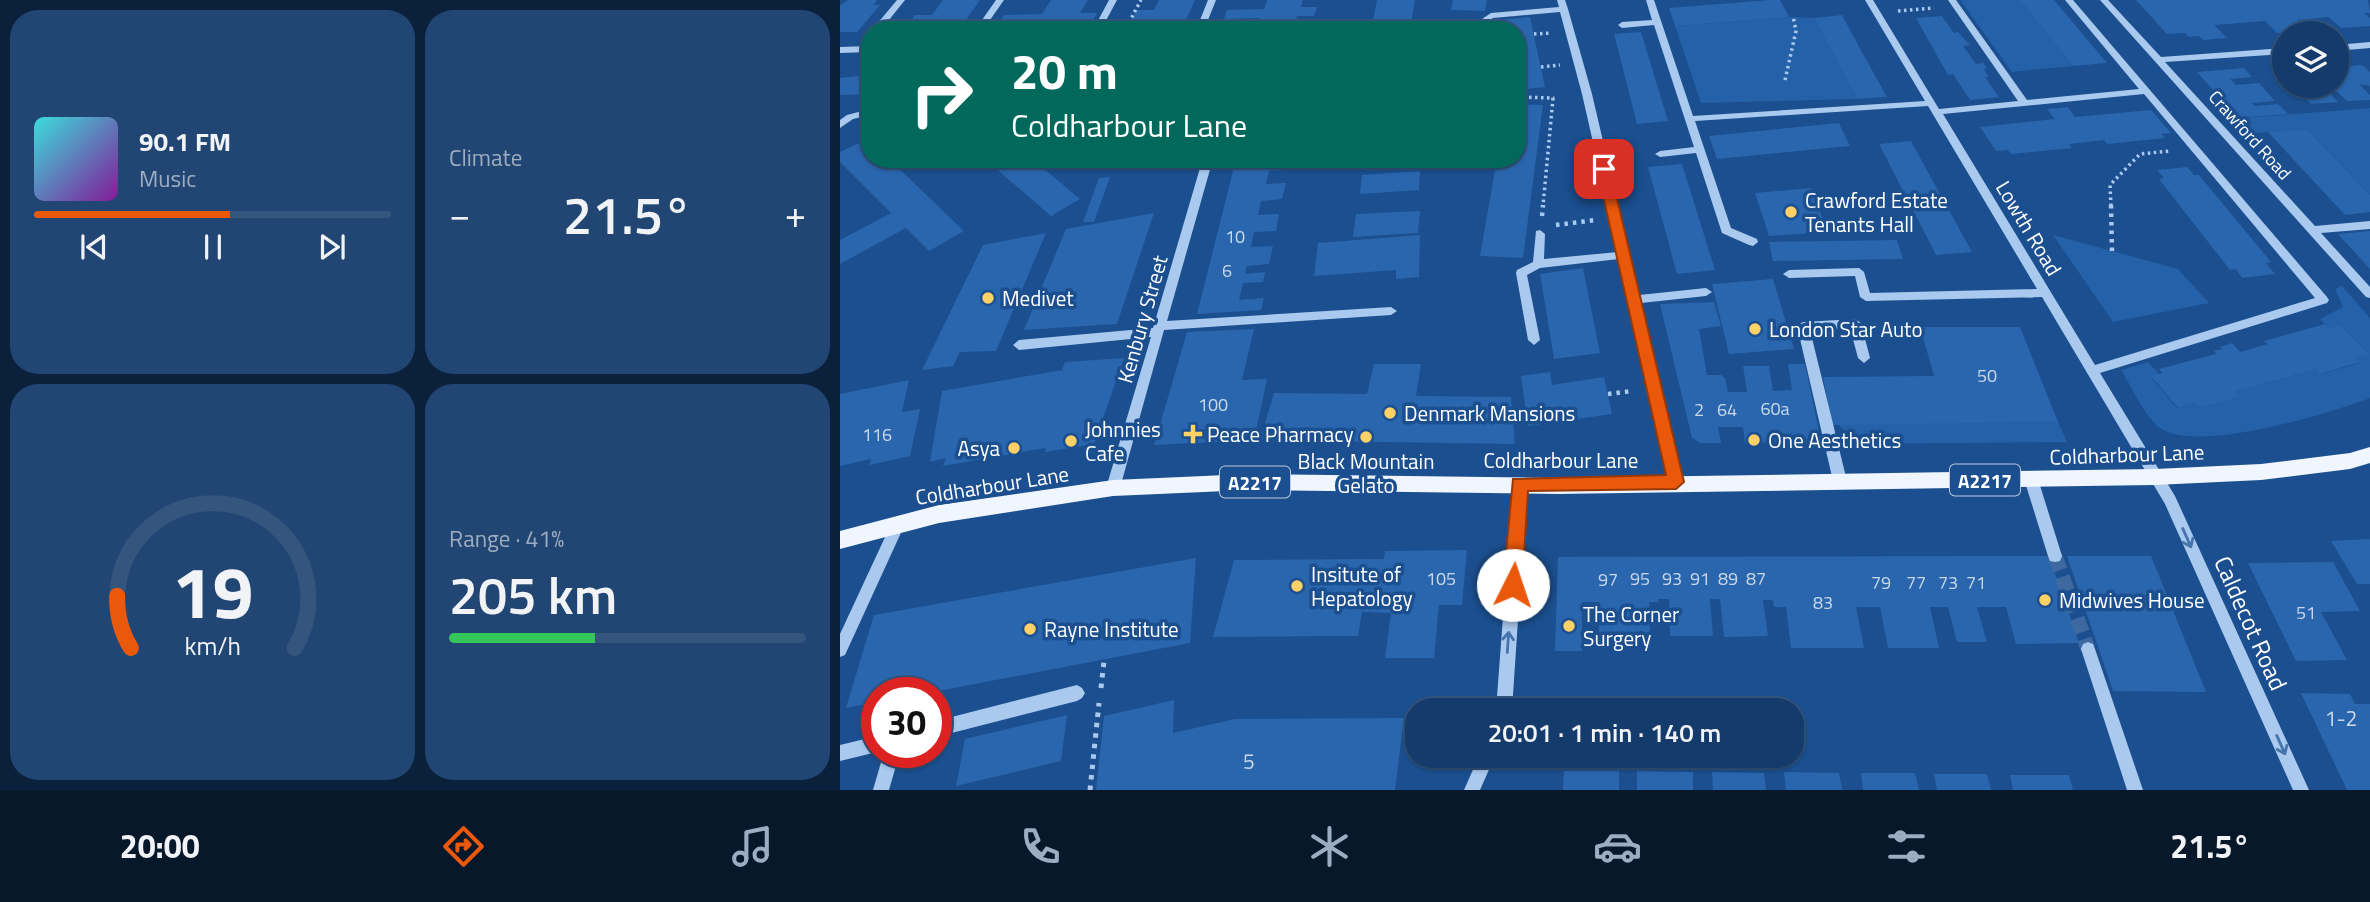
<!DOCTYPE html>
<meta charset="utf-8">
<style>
:root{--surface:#143b6b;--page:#214673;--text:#f1f3f6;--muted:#9dadc1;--line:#33557e;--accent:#ea580c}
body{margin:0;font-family:"Titillium Web",sans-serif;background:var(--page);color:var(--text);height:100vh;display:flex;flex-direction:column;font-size:26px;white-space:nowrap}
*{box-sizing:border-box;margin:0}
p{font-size:23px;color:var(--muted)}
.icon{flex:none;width:38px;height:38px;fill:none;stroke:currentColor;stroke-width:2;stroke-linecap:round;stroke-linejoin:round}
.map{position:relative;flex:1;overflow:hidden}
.drawer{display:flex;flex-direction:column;gap:10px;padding:10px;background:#0b203b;width:840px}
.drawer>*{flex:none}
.top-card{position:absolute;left:21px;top:21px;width:665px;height:147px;border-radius:28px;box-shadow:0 2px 5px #0004,0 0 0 2px var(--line);background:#00695c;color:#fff;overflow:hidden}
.buttons{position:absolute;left:1432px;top:21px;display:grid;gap:14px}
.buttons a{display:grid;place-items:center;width:77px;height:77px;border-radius:50%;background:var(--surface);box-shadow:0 2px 5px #0004,0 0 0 2px var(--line);font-size:35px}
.speed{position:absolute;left:21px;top:677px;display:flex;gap:14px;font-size:35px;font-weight:700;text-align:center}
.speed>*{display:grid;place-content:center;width:91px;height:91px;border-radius:50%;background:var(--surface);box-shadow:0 2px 5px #0004,0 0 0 2px var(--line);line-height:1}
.speed .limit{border:10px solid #d22;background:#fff;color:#111}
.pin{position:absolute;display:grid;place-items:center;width:60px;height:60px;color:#fff;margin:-30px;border-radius:14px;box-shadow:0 4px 10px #0006}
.me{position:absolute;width:77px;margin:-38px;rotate:4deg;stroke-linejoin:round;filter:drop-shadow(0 0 5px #0008)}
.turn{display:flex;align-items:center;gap:24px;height:147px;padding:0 35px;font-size:32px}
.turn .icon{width:91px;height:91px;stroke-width:2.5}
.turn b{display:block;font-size:49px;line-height:60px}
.big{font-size:52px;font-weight:600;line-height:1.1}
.drawer .tile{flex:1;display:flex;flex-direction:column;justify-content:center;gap:10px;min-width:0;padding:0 24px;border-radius:28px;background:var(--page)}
.drawer .dial{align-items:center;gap:0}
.dial svg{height:182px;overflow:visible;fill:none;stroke:var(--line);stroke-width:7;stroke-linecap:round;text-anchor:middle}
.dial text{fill:var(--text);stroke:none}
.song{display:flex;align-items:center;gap:21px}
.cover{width:84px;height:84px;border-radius:10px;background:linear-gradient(135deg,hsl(180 70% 55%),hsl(290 70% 35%))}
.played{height:7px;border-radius:4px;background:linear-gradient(90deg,var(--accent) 55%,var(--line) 55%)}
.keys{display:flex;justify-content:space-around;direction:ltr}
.heat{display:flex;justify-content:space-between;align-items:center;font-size:38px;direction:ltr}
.charge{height:10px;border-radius:5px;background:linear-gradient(90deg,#34c759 41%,var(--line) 0)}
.drawer .tiles{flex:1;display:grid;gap:10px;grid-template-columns:repeat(2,1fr)}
.trip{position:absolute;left:565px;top:698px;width:399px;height:70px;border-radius:28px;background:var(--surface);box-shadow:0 2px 5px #0004,0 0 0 2px var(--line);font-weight:600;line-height:70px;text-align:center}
.tab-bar{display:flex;height:112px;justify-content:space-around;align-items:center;background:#08182b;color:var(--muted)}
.tab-bar .icon{width:49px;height:49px}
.tab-bar .current{color:var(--accent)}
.tab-bar b{font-size:32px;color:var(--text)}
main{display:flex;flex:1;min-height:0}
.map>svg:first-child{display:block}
</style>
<main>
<section class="drawer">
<div class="tiles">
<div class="tile">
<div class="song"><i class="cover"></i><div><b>90.1 FM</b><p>Music</p></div></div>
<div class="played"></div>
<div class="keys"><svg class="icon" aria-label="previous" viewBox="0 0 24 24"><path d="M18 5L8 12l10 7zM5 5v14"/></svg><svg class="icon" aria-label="pause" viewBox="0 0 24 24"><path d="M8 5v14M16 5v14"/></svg><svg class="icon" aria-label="next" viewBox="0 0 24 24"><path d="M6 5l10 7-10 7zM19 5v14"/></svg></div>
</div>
<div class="tile"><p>Climate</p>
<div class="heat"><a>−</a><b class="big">21.5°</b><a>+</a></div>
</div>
<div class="tile dial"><svg viewBox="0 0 100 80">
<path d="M14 69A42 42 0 1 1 86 69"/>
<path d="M14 69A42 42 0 0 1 8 46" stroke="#ea580c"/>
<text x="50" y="56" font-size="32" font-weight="700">19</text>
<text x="50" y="72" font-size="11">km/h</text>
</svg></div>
<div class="tile"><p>Range · 41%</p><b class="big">205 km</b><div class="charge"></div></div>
</div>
</section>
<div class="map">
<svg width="1530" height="790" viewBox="0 0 1530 790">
<rect width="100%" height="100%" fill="#1b4f8f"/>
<path fill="#2461a8" d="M1120 0H1180L1233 66 1172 72Z
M949 17 974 18 1017 99 861 103 835 26Z
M1530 108V195L1467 129 1405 134 1392 119Z
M1213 235 1338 269 1369 303 1273 322Z
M1502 286 1530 318V398C1491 413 1348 457 1316 425 1302 411 1292 387 1281 370L1308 362 1319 374 1311 377 1337 408 1354 403 1359 408 1398 397 1395 392 1476 369 1481 374 1519 363 1516 358 1529 353 1500 325 1489 328 1480 319 1503 307 1495 289Z
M1218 422 1227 442 1016 444 998 424Z"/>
<path fill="#2a66ad" d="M8 0H37L33 5H40L17 32H0V6Z
M103 0H140L119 30H80L84 24H68L75 15H92Z
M211 0H248L240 13H257L252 22H235L230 30H192L196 23 158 24 164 15 202 14Z
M319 0H355L343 27 305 28 310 19H292L297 10H314Z
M427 0H463L461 7H477L474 16H457L455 24 418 25 420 18 384 19 387 10 424 9Z
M537 0H575L570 30H531Z
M613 0H647L645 11 611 10Z
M930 0H940L949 17 835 26 829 8Z
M1180 0H1214L1267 63 1233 66Z
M1296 0H1528L1530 13H1524L1530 18V26L1501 28 1489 17 1457 20 1468 30 1437 33 1425 21 1374 25 1387 38 1363 40 1359 36 1349 37 1345 33 1327 34Z
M1002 15 1023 54 1047 97 1017 99 974 18Z
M1102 16 1114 33 1118 32 1130 45 1123 46 1136 64 1143 63 1147 68 1144 69 1149 77H1145L1159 97 1130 100 1113 74 1108 75 1076 18Z
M690 17 705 87 677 90V30H661L659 20Z
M801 32 828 121 797 124 774 34Z
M1522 65 1530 72V86L1519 84 1530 95V100L1507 101 1491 86H1496V67Z
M1404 68 1412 77 1390 79 1396 85 1419 83 1435 101 1412 103 1415 106 1438 104 1448 114 1398 118 1357 72Z
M30 75V94L0 95V78Z
M1447 86H1482L1498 102 1471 104 1457 88Z
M677 104 703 105 683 258 640 256 657 159H677Z
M1228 107 1235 117 1311 110 1331 133 1321 134 1325 138 1267 144 1264 140 1229 144 1232 148 1171 154 1168 150 1156 151 1140 127 1215 119 1207 109Z
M999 123 1010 146 877 159 869 136Z
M1467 129 1530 195V212L1505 215 1428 132Z
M28 139 30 159H49L124 231 89 251 66 228 0 264V240L51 213 0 162V152Z
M1071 141 1100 194 1132 252 1096 255 1039 144Z
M145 159H198L195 161 240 199 211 216Z
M396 159H451L449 170 429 171 426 184 446 183 442 199 421 201 418 215 439 214 436 231 414 232 411 247 433 246 429 264 407 266 405 274 425 272 423 282 403 283 399 300 424 298 421 310 357 314Z
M568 159H607V167L567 169Z
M842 164 875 270 837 274 808 167Z
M1347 167 1354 175H1359L1431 262 1426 263 1435 274 1402 278 1396 269 1390 270 1319 179 1324 178 1317 170Z
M580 171 579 190 520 194 522 175Z
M270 177 254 222H243L259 178Z
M971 188 988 232 929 236 915 193Z
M580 211 578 233 513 237 516 214Z
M314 213 277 324 184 330 226 229Z
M1530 231V269L1498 234Z
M206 233 156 351 120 352 113 366 82 370 143 245Z
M580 235 579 277 556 279V270L474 276 478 243Z
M1057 240 1063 259 933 261 929 242Z
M743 268 760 353 714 359 700 274Z
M933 279 954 349 889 354 872 284Z
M874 302 881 326 859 329 867 375H881L885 378 888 392H907L903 366H929L933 391 952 390 948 364H965L981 441 905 443 903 427H878L881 443H861L852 438 820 304Z
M1485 324 1489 328 1500 325 1530 354 1516 358 1520 362 1480 374 1476 369 1395 392 1399 397 1359 408 1354 403 1338 408 1311 376 1322 373 1319 369 1376 354 1374 351 1383 349 1380 347 1392 343 1400 352 1428 344 1424 341Z
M1080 327H1180L1218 422 992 425 983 377 1094 376Z
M414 329 402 380 427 379 414 440 314 445 347 332Z
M284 358 254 444 205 452 206 448 199 449 103 466 106 458 90 462 102 391 222 370 225 362Z
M534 364H581L576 396 671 397 675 444 420 440 434 393 527 394Z
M710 372 712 385 764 377 772 414 688 426 681 376Z
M69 380 62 412 80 409 70 456 29 465 31 459 0 466V394Z
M1530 539V584H1517L1491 541Z
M627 550 622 605H599L594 658H545L551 613 522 612 518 636 373 637 394 560 544 559 545 551Z
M1209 556 1239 643 1176 644 1166 607H1137L1147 642H1117L1108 607H1090L1099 648H1048L1040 607H1016L1024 648H951L946 607H934L933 600H923L928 636 884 637 880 599H870L873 636H830L829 599H818V602H809L810 636 759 635V602H742V651H715L718 557Z
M1227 556H1311L1366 692 1273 691Z
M356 558 350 643 88 693H37V702L6 708 34 615Z
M1493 562 1520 611 1481 612 1507 660 1456 661 1408 563Z
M1461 693 1510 694 1515 704H1530V790H1507Z
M334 700 333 733 395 719 564 718 555 790H256L264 716Z
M227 715 221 761 116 786 125 739Z
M724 771H779V790H723Z
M797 771 853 772V790H797Z
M872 772 924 773 926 790H873Z
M944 772 999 773 1002 790H946Z
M1021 773H1075L1079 790H1023Z
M1094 774H1147L1151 790H1097Z
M1170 775H1229L1233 790H1173Z"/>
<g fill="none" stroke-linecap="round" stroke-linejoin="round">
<path stroke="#3d69a0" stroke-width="15" stroke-dasharray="15 7" stroke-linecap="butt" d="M1215 556 1248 649"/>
<path stroke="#a9c9ee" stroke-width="3.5" stroke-dasharray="2.5 3.5" stroke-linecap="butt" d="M1058 11 1094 8
M286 28 301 0
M694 34 711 33
M701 67 720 65
M945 80 956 31 953 16
M677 97 713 98 703 206
M1271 206 1270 185 1300 154 1330 151"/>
<path stroke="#a9c9ee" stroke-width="4.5" stroke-dasharray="3.5 5" stroke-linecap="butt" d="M1271 205 1272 251
M702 216 703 205
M716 225 756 220
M768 394 792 391"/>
<path stroke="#a9c9ee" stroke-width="5" stroke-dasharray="4.5 6" stroke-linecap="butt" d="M261 688 264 661
M250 790 259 703"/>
<path fill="#a9c9ee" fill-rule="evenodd" d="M57 0H65L41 30H32Z
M156 0H164L143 30H135Z
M269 0H277L261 30H253Z
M368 0H376L364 30H356Z
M717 0H725L728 9 752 94 799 295 866 288 872 292 866 296 801 303 843 482 841 486 836 488 831 486 829 482 779 259 700 268 687 275 700 340 694 345 688 340 676 273 677 270 693 262 696 231 700 230 705 234 704 259 778 252 742 94 720 12 653 18 640 27 633 25 651 13 719 7Z
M806 0H814L853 116 1085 101 1025 0H1033L1099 109 1178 101 1108 0H1116L1187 100 1299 89 1225 0H1233L1487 297 1489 300 1487 303 1260 373 1335 496 1469 790H1453L1325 504 1202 297 1026 301 1020 297 1015 276 949 278 943 274 949 270 1019 268 1024 272 1030 293 1197 289 1088 106 855 121 891 228 917 239 918 242 913 246 909 245 882 233 881 230 856 153 820 157 815 154 820 151 854 147 814 25 782 28 778 25 782 22 812 20ZM1304 94 1475 298 1255 365 1103 114Z
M1260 0H1268L1321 57 1444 48V54L1325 62 1475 226 1530 221V229L1481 233 1530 287V298L1526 297Z
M1530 42V48L1496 51V45Z
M30 46V52L0 53V47Z
M30 109V115L13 119 0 128V120L7 115Z
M283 159H300L315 164 362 162 363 159H373L327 321 551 307 557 311 551 315 324 330 280 488 278 492 273 494 268 492 266 488 311 337 179 350 173 345 179 340 313 328 360 168 315 170Z
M1015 319 1021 323 1030 358 1024 363 1018 358 1010 328 970 330 1007 481 1005 485 1000 487 995 485 993 481 957 326 963 322Z
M1191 473 1196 475 1198 479 1222 556 1220 561 1215 562 1210 561 1208 556 1184 479 1186 475Z
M680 478 685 480 687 484 672 710H656L673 484 675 480Z
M58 518 63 520 65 524 5 655 0 657V634L53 520Z
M1248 642 1253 644 1255 649 1303 790H1287L1241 649 1243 644Z
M237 685 242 688 245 693 242 698 237 701 96 737V721Z
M37 736V752L0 761V745Z
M44 752H60L49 790H33Z
M639 756H655L640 790H624Z"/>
<path fill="#f0f6ff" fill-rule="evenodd" d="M1530 447V463L1510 469 1421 480 1315 485 717 494 409 490 273 496 99 523 0 549V531L99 505 273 480 409 474 717 478 1315 469 1421 464 1510 453Z"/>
</g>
<defs><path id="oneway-shaft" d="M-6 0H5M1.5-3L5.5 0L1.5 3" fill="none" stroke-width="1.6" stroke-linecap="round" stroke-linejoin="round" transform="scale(1.75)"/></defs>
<g stroke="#4674ac">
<use href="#oneway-shaft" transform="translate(1347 538) rotate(66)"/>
<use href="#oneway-shaft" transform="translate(668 642) rotate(-86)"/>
<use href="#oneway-shaft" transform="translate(1441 745) rotate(66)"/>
</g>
<path fill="#ea580c" stroke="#983908" stroke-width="2" d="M764 164 770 169 844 482 836 489 688 491 682 585 679 591 673 594 666 591 663 585 673 479 826 475 757 169Z"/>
<g fill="#ffd166" stroke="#1b4f8f" stroke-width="2.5">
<circle cx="951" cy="212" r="7"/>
<circle cx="148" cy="298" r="7"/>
<circle cx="915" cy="329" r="7"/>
<circle cx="550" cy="413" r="7"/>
<path d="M349.5 423.5h7v7h7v7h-7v7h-7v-7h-7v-7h7z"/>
<circle cx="526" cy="437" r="7"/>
<circle cx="914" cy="440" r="7"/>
<circle cx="231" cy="441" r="7"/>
<circle cx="174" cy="448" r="7"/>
<circle cx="457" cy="586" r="7"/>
<circle cx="1205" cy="600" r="7"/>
<circle cx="729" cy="626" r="7"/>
<circle cx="190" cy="629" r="7"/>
</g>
<g text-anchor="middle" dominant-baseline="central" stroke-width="7" stroke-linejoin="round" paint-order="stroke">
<g font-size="18" fill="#fff" stroke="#1b4f8f">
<text transform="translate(1410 135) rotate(48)">Crawford Road</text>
</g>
<g font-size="18" fill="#cad9ea">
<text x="395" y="236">10</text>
<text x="387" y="270">6</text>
<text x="1147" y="375">50</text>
<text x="373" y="404">100</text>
<text x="935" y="408">60a</text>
<text x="859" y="409">2</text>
<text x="887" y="409">64</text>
<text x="37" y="434">116</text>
<text x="601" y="578">105</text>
<text x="800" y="578">95</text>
<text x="832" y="578">93</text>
<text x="860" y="578">91</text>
<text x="888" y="578">89</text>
<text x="916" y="578">87</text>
<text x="768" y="579">97</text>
<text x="1041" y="582">79</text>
<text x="1076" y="582">77</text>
<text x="1108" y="582">73</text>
<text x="1136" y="582">71</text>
<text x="983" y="602">83</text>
<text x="1466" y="612">51</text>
</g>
<g fill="#1b4f8f" stroke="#bbcadd" stroke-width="2">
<rect x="1110" y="464.5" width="70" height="31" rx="5"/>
<rect x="380" y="466.5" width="70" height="31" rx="5"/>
</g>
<g font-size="19" font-weight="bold" fill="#fff">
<text x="1145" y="480">A2217</text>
<text x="415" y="482">A2217</text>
</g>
<g font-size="21" fill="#fff" stroke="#1b4f8f" text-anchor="start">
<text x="965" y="200">Crawford Estate<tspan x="965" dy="24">Tenants Hall</tspan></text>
<text x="162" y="298">Medivet</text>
<text x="929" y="329">London Star Auto</text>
<text x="564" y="413">Denmark Mansions</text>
<text x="245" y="429">Johnnies<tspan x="245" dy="24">Cafe</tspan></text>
<text x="367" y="434">Peace Pharmacy</text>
<text x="928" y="440">One Aesthetics</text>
<text x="160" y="448" text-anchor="end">Asya</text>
<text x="526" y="461" text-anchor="middle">Black Mountain<tspan x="526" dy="24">Gelato</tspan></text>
<text x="471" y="574">Insitute of<tspan x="471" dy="24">Hepatology</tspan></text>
<text x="1219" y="600">Midwives House</text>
<text x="743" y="614">The Corner<tspan x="743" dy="24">Surgery</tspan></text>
<text x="204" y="629">Rayne Institute</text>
</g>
<g font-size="21" fill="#fff" stroke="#1b4f8f">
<text transform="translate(1189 228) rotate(59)">Lowth Road</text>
<text transform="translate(302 319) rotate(-74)">Kenbury Street</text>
<text transform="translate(1287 454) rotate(-2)">Coldharbour Lane</text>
<text x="721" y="460">Coldharbour Lane</text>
<text transform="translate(152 485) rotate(-9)">Coldharbour Lane</text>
</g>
<g font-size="21" fill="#cad9ea">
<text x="1501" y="718">1-2</text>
<text x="409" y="761">5</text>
</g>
<g font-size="24" fill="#fff" stroke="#1b4f8f">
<text transform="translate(1411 623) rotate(66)">Caldecot Road</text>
</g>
</g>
</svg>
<div class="buttons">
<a><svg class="icon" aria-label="layers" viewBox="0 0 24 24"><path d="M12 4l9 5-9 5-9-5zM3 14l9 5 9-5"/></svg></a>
</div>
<div class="speed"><div class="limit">30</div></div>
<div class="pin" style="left:764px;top:169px;background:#d93025"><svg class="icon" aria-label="arrive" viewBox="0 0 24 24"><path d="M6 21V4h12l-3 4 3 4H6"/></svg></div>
<svg class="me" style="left:673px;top:585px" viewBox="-20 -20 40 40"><circle r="19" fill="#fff"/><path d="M0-13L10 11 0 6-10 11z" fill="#ea580c"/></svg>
<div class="trip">20:01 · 1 min · 140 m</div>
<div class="top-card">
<div class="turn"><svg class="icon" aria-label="right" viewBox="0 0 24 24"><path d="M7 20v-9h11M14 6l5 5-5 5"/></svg><div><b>20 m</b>Coldharbour Lane</div></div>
</div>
</div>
</main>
<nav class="tab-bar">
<b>20:00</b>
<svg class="icon current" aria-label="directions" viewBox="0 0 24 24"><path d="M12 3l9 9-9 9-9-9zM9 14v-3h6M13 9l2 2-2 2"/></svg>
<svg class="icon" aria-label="music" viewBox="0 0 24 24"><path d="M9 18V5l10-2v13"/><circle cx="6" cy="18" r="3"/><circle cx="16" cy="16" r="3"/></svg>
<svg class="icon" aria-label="phone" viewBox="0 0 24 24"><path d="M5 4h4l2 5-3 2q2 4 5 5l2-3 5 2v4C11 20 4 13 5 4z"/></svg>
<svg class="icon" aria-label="climate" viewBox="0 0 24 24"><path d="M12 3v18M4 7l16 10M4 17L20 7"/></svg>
<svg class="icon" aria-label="car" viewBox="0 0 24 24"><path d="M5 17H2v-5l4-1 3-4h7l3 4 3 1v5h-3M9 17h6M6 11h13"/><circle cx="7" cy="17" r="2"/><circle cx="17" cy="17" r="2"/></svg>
<svg class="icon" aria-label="filters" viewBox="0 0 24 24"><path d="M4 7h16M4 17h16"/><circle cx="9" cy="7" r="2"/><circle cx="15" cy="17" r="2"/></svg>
<b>21.5°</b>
</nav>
